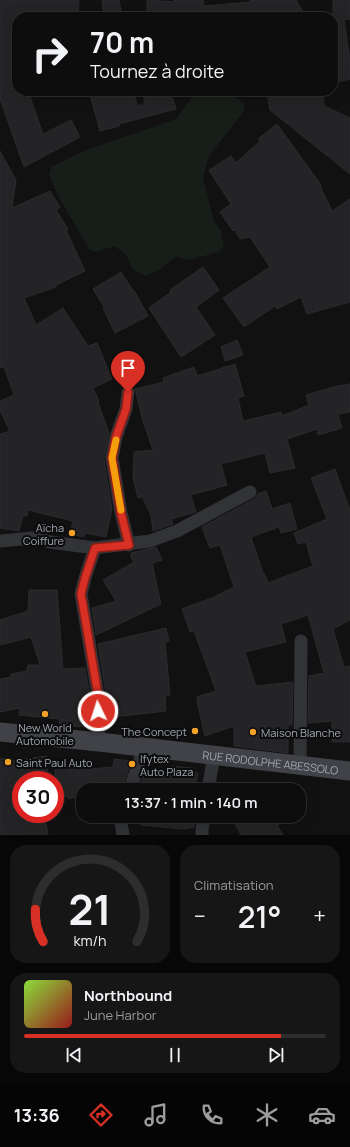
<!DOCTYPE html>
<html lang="fr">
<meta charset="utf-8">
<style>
:root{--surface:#0d0d0e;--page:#161617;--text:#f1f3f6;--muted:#9a9c9e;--line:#2d2d2e;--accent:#d93025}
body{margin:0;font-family:Manrope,sans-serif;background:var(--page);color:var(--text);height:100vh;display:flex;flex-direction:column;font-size:15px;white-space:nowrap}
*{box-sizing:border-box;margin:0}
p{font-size:13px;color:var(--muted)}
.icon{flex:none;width:22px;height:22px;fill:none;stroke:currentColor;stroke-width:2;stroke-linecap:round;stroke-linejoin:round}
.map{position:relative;height:835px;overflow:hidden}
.drawer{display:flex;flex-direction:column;gap:10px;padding:10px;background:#070708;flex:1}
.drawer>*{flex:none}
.banner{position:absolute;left:12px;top:12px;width:326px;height:84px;border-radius:16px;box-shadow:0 4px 16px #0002,0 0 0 1px var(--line);background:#0d0d0e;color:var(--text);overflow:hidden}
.speed{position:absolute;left:12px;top:771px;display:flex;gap:8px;font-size:20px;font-weight:700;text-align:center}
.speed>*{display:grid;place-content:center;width:52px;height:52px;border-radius:50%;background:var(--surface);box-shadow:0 4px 16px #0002,0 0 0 1px var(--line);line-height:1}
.speed .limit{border:6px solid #d22;background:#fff;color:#111}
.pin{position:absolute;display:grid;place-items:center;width:34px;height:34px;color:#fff;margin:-41px -17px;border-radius:50% 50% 50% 0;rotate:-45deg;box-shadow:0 0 4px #0007}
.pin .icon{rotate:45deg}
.me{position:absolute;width:44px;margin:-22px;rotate:356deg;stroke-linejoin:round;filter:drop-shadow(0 0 3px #0008)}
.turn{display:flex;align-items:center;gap:14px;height:84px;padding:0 12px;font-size:18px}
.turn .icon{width:52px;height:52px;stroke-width:2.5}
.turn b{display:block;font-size:28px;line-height:34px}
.big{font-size:30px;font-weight:600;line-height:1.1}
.drawer .card{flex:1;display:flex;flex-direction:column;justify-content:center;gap:6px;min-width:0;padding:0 14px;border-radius:16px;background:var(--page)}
.drawer .dial{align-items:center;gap:0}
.dial svg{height:104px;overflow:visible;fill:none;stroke:var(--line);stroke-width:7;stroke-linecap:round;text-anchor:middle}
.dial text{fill:var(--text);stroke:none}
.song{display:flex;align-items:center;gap:12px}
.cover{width:48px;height:48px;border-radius:6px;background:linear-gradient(135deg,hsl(90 70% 55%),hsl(0 70% 35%))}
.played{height:4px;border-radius:2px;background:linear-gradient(90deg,var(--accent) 85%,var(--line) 85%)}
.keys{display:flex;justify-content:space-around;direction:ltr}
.heat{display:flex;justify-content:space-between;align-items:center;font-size:22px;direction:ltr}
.drawer .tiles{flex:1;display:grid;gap:10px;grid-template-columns:1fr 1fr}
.card:last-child{grid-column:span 2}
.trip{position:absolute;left:76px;top:783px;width:230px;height:40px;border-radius:16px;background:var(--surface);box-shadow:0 4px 16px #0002,0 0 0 1px var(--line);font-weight:600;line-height:40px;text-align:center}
.dock{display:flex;height:64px;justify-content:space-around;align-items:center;background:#050506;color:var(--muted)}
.dock .icon{width:28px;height:28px}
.dock .active{color:var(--accent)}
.dock b{font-size:18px;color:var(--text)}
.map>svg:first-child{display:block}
</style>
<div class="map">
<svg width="350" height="835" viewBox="0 0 350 835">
<rect width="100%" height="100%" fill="#111112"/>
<path fill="#171d18" d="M199 91C217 91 229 92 244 103V111L209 156 203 178 214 221 221 231 224 247 219 252 189 260 175 257 158 271 145 276 133 269 126 255 115 246 95 252 89 249 58 196 49 175 51 167 86 150 176 119 195 93Z"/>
<path fill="#242426" stroke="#2b2b2e" d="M0 0H79L78 17H52V14L20 15V17H17V91H28L43 134 71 120 80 137 24 167 0 99Z
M102 0H119L122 17H104Z
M147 0 174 2V0H203L204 6 251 2 250 0H296L306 17H147Z
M333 0H350V19L344 20 350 60V79L333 83Z
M89 91H134L137 105H144V91H170L176 109 119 124V126L100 131Z
M283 91H322L324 106 350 118V174L270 110 267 94Z
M277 124 321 185 320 186 332 211 350 199V302L307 314 301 297 277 309 275 306 244 327 223 298 270 267 250 237 240 239 235 230 233 231 220 212 231 204 209 170 231 156 236 163 260 141 258 139Z
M0 151 16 180 12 208 50 191 60 207 56 210 68 229 66 230 85 271 56 285V287L24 298 36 325 63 308 88 346 97 343 112 379 93 388 99 401 98 402 109 433 104 459 112 509 106 537 85 533 84 537 70 534 73 521 28 510 27 516H23L19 531 0 528V434L10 431 0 410V401L14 395 4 367 0 368Z
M203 267 219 290 196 307 215 335 181 357 149 308 171 292 170 290Z
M121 272 134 292H135L148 316 115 333 103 308 104 307 93 289Z
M237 340 243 355 225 361 221 347Z
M235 364 244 396 238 398 243 421 281 412 282 416 309 405 306 395 337 386 350 384V412L338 414 342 428 318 435 317 429 287 439 295 468 270 473 265 453 221 464 227 485 191 495 196 512 171 519 173 524 153 531 151 515 142 497 138 498 133 477 134 452 153 450 143 421 135 389 164 382 163 378 194 367 197 376Z
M335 469 350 510V620L333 629 344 667 350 666V742H332V721L308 723 309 676 324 673 308 615 281 624 286 642 245 652 256 686 293 682 292 725H288V753L234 746V726L205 736 198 706 197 697 216 691 194 631 190 632 182 609 212 598 234 587 220 545 210 548 202 527 254 499 258 494 266 491 272 509 290 503 297 529 281 533 279 527 251 537 263 573H264L268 583 313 566 306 542 298 544 294 533 327 519 311 478Z
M156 547 162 560 152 563 161 604 96 635 92 608 116 601 103 580 134 562 131 557V553Z
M29 590H57L63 669 85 668 90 696V716L86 717 85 727 59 725 60 719 19 715 20 708 0 712V679L11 677V674L27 671 28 665H40L31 637 0 645V620L28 611Z
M166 628 169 641 165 642 170 695H165L166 711 122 716H106V694L98 644Z
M47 756 48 780H21V816H45L48 835H0V759L11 758 12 761Z
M114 759 131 761 123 787 112 789V787L104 790H83V795L68 799 67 796 55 800V769L88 761 90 769 113 767Z
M172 766 191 768 190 772 198 773 195 790H139L145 769 172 771Z
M142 816H192V818L195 819 194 827 183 829 141 825Z
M231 816H297L277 825 283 835H241Z"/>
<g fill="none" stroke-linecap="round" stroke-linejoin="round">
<path stroke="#323337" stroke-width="13" d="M128 392 126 409 116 437 112 458 121 513 129 545
M0 541 33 538 50 542 95 548 150 541 177 531 250 492
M95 548 85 578 81 594 98 695 99 742
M300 765 301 641
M130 790 144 747
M208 790 214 755
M120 816 123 835
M202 835V830L204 816"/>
<path stroke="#404247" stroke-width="19" id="s1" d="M0 732 99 742 350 771"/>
</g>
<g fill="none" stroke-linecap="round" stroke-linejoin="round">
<defs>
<path id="route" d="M98 711V695L81 594 85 578 95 548 129 545 121 513 112 458 116 437 126 409 128 392"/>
</defs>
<use href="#route" stroke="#8d1f18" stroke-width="10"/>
<use href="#route" stroke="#d93025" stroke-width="7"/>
<path stroke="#f59e0b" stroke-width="7" d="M116 440 112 458 121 510"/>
</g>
<g fill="#f3a128" stroke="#0c0c0d" stroke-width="1.5">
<circle cx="72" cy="533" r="4"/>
<circle cx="45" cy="714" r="4"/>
<circle cx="195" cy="731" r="4"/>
<circle cx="253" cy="732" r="4"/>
<circle cx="8" cy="762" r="4"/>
<circle cx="132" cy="764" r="4"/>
</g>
<g text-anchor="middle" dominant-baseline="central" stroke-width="4" stroke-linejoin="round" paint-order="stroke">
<g font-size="11" fill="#a2a8b3" stroke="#0c0c0d" text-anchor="start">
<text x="64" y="527" text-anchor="end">Aïcha<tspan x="64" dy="13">Coiffure</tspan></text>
<text x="45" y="727" text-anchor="middle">New World<tspan x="45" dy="13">Automobile</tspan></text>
<text x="187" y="731" text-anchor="end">The Concept</text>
<text x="261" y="732">Maison Blanche</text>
<text x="140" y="758">Ifytex<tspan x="140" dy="13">Auto Plaza</tspan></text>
<text x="16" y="762">Saint Paul Auto</text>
</g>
<g font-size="11" fill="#a2a8b3" stroke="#0c0c0d">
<text stroke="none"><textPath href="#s1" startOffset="272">RUE RODOLPHE ABESSOLO</textPath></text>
</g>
</g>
</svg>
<div class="speed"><div class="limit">30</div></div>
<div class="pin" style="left:128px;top:392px;background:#d93025"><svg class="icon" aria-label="arrive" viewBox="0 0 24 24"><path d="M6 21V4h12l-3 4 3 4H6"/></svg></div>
<svg class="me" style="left:98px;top:711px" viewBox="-20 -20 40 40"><circle r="17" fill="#d93025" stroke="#fff" stroke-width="3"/><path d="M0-11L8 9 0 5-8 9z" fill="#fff"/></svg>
<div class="trip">13:37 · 1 min · 140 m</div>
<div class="banner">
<div class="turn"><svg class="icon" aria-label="right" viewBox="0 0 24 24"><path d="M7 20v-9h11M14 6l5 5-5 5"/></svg><div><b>70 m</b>Tournez à droite</div></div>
</div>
</div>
<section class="drawer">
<div class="tiles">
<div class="card dial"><svg viewBox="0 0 100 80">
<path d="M14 69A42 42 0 1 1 86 69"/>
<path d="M14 69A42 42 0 0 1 8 44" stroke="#d93025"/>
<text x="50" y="56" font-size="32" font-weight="700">21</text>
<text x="50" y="72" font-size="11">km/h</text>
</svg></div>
<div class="card"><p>Climatisation</p>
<div class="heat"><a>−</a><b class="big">21°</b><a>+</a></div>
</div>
<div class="card">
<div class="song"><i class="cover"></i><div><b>Northbound</b><p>June Harbor</p></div></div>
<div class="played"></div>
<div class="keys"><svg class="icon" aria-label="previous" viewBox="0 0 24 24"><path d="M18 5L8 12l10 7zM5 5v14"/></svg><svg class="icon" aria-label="pause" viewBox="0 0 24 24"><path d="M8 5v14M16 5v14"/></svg><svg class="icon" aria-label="next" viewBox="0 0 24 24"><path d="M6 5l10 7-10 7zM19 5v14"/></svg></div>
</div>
</div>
</section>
<nav class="dock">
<b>13:36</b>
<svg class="icon active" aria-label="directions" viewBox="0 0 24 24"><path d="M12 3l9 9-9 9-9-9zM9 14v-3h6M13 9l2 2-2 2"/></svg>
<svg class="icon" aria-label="music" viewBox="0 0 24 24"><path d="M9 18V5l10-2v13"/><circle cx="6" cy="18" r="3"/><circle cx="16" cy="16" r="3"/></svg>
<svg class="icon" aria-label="phone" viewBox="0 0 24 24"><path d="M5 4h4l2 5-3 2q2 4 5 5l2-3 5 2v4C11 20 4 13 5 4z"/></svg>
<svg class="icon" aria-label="climate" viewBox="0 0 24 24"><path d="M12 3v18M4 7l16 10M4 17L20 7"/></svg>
<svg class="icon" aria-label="car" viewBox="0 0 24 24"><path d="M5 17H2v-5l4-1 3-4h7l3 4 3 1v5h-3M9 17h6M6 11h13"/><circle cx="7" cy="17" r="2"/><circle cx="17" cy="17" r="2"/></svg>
</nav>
